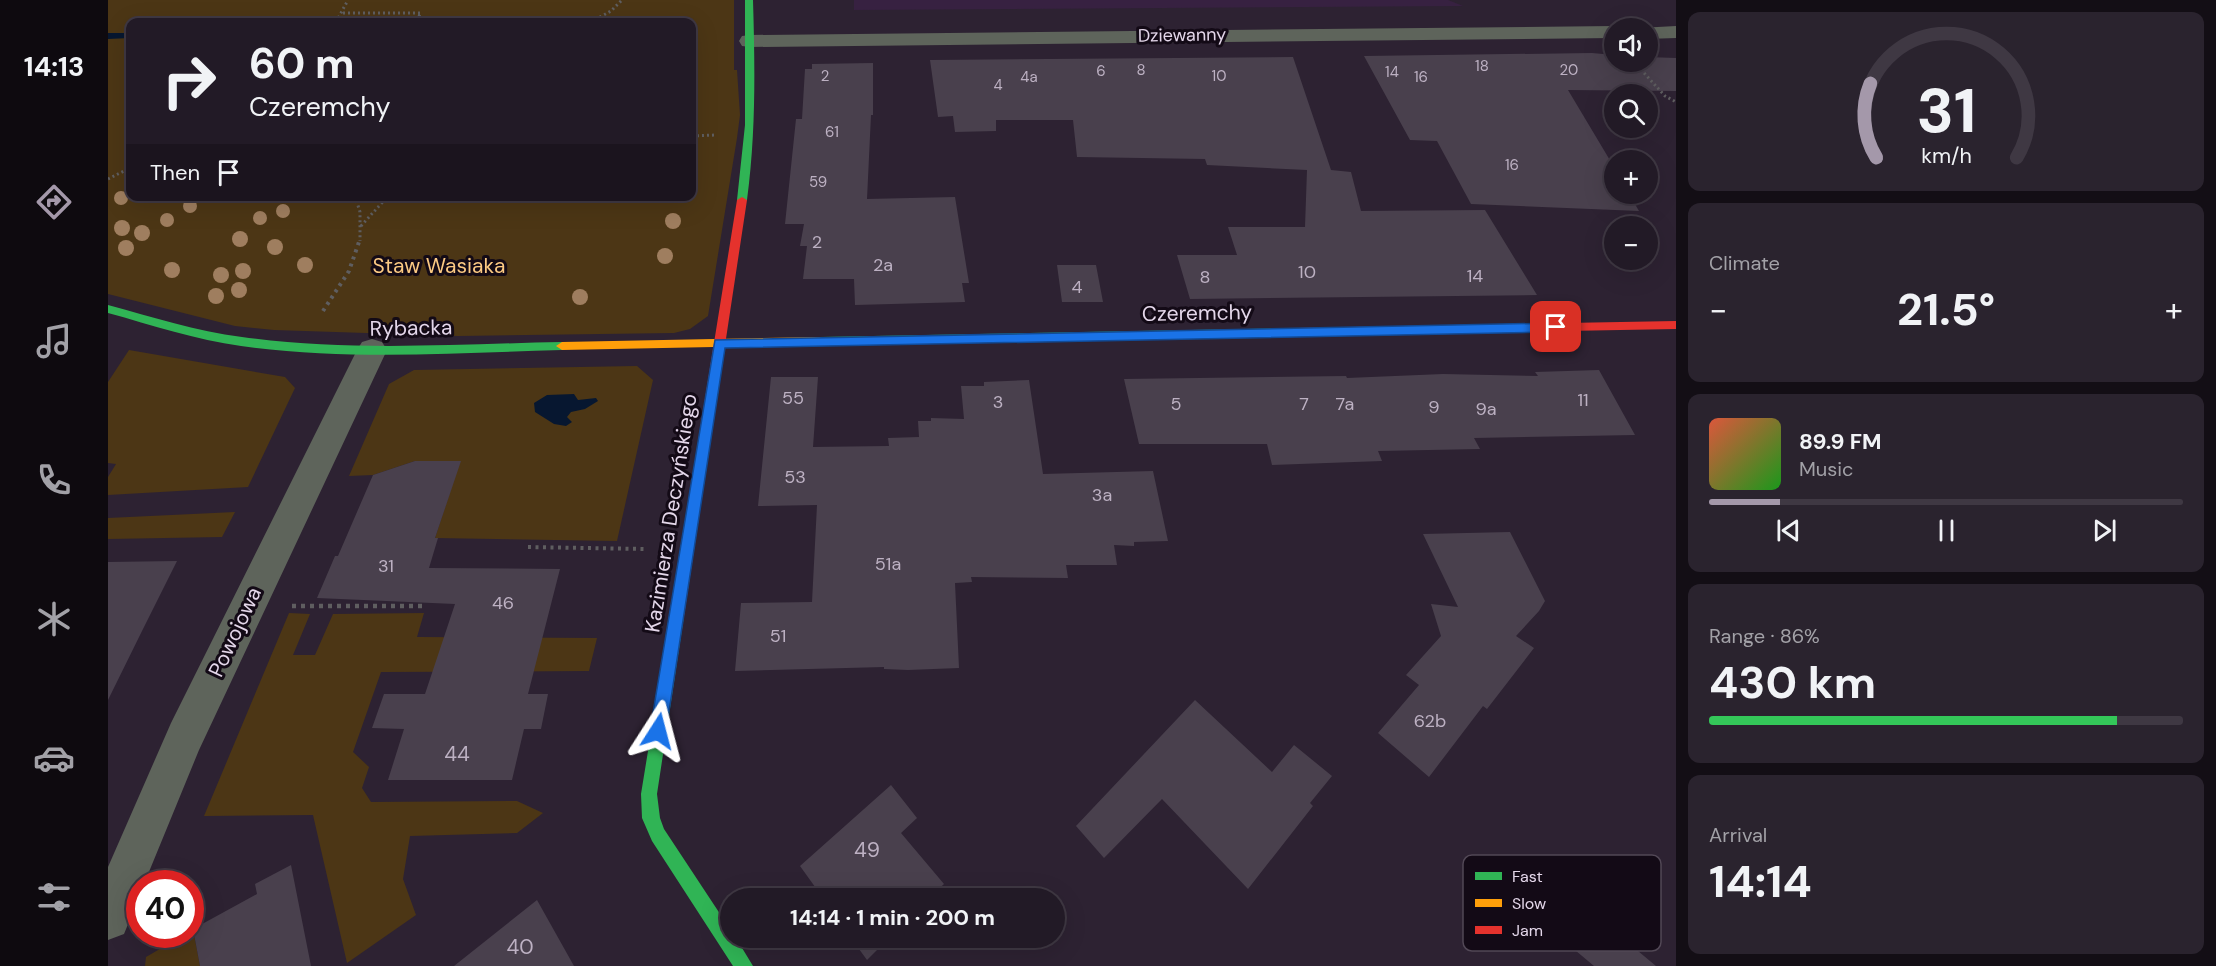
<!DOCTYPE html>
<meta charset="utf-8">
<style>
:root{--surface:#221a26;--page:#2a232e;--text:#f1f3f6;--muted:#a2a1a7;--line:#3f3843;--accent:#a498aa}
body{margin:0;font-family:"DM Sans",sans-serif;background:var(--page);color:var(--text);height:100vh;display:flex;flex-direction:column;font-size:22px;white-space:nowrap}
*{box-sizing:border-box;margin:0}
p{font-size:20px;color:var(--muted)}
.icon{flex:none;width:33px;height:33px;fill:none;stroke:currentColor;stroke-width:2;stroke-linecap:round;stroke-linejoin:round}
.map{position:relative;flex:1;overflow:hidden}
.sheet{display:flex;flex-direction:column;gap:12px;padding:12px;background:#130e15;width:540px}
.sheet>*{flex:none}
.hud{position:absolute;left:18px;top:18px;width:570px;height:183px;border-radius:12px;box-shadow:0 6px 24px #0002,0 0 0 2px var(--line);background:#221a26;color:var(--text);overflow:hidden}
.fabs{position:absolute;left:1496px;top:18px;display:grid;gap:12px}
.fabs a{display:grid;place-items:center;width:54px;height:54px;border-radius:50%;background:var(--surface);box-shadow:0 6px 24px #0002,0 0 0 2px var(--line);font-size:30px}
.speed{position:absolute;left:18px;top:870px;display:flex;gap:12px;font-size:30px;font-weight:700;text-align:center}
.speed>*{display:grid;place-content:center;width:78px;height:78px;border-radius:50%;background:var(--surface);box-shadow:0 6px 24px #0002,0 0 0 2px var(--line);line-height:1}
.speed .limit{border:9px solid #d22;background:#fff;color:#111}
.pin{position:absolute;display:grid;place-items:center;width:51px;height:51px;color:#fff;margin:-26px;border-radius:12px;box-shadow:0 3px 9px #0006}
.me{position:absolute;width:66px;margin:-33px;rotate:9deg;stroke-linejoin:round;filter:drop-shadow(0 0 4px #0008)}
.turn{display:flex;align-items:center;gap:21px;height:126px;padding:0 24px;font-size:27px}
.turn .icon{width:78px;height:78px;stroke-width:2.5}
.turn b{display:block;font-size:42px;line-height:51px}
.then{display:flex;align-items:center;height:57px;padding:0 24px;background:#0003;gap:12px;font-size:22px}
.big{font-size:45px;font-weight:700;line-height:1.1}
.sheet .card{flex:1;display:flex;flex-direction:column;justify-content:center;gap:9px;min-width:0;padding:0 21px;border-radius:12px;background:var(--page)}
.sheet .dial{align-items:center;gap:0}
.dial svg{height:156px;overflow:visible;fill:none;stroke:var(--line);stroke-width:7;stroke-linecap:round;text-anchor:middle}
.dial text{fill:var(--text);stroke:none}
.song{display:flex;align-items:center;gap:18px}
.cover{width:72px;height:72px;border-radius:9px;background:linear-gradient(135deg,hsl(10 70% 55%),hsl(120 70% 35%))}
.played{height:6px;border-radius:3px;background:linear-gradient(90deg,var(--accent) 15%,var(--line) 15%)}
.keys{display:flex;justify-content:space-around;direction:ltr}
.heat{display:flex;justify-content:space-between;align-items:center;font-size:33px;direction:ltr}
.charge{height:9px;border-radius:4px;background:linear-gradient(90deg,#34c759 86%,var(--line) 0)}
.trip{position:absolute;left:612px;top:888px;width:345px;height:60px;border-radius:30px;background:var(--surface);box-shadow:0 6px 24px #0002,0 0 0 2px var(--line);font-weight:700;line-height:60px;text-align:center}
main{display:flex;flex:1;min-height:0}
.menu{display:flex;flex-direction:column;width:108px;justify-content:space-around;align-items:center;background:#0e0a0f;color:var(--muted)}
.menu .icon{width:42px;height:42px}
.menu .selected{color:var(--accent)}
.menu b{font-size:27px;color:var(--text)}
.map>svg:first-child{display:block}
</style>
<main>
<nav class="menu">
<b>14:13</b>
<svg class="icon selected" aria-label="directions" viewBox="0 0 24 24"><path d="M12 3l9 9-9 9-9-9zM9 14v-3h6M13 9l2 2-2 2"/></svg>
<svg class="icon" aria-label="music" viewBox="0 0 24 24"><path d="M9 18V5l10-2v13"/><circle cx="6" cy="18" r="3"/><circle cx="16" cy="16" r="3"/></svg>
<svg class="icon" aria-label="phone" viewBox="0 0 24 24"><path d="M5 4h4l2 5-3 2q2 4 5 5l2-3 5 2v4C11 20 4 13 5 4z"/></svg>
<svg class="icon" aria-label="climate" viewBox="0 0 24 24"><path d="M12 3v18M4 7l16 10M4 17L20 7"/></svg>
<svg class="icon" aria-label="car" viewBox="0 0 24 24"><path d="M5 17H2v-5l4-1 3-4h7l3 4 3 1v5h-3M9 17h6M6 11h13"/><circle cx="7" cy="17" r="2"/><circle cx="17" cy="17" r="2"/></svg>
<svg class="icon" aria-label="filters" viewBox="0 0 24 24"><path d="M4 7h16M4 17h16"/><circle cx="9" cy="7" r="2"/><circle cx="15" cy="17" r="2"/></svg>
</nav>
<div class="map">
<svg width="1568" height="966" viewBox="0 0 1568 966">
<rect width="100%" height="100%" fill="#2d2232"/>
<path fill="#372141" d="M746 0H1340L1355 6 746 10Z"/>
<path fill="#4c3615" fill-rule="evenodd" d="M0 0H626V70H629L632 115 629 138 600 316 582 329 566 333 350 336 166 330 127 326 0 294ZM22 22H584V196H22Z
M21 350 177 377 187 388 140 487 0 495V477L8 464 0 463V382Z
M529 366 545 380 509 541 327 538 352 461H307L265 475 241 476 281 384 306 370Z
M127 512 114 537 0 539V518Z
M181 613 202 614 185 655H207L225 614 316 613 309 637 489 638 481 671 273 672 245 752 261 767 254 788 263 802 409 801 435 813 409 833 302 836 295 879 308 915 239 963 205 815 96 816Z
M85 929 92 966H37L38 957 76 935 82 934Z"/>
<path fill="#071730" d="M466 394 470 400 488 398 490 401 477 409 463 412 459 417 464 422 458 426 446 424 427 412 426 403 439 395Z"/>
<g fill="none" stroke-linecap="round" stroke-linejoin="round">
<path fill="#071730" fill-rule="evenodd" d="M0 33H22V38L0 39Z"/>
</g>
<path fill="#49404d" d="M1484 53 1506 55V62H1539V57L1568 58V91L1460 90 1506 167V194H1521L1531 211 1363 204 1329 141 1302 140 1256 56Z
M1185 57 1223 170 1243 172 1253 211 1377 210 1429 295 1082 299 1069 255H1129L1120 227H1197L1199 170 1099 165 1097 159 969 157 965 120H888V131L847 132 845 116 830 117 822 60Z
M765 63V115H763L759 199 847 197 861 283H854L857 302 747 305 746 279H695L699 246H692L696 224H677L688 119H694L697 69H704V64Z
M949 265H988L995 302H954Z
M1491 370 1527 435 1366 438 1372 449 1270 451 1274 461 1164 465 1159 444H1031L1016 379 1238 376 1239 378 1335 374 1430 376 1427 372Z
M663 377H710L705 447 781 446 780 438 811 437 810 421H823V418L856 419 853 386H876V382L921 380 935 474 1045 471 1060 541 1026 542V546L1006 545 1009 565H958L960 578 863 577 864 582 847 583 851 668 800 670 776 669V667L627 671 633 603 704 602 709 505 650 506Z
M307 461H353L327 538H330L321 568 452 569 420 694H440L433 729H416L404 780H280L296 729 264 728 276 694H317L347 604 209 598 227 556H230L265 475Z
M1402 532 1437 601 1431 611 1408 636 1426 648 1379 709 1375 706 1321 777 1270 733 1311 685 1298 675 1333 636 1323 604 1350 607 1315 534Z
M69 561 34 631 0 700V562Z
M1087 700 1164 772 1186 745 1224 776 1202 803 1205 806 1140 889 1054 799 996 858 968 826Z
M783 785 809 818 793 833 836 884 821 898H715L692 866Z
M183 865 203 966H92L85 929 149 894 147 884Z
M429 900 466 966H346Z
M1476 906 1548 966H1486L1455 940Z
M743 938H781L759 960Z"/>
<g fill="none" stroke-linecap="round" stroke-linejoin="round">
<path stroke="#5f5e60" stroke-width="3" stroke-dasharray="2 3" stroke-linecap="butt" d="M235 13H313L307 22
M228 22 240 0
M483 22 503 11 514 0
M1526 62 1557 96 1568 102
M584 136 607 135
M0 179 22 168
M247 196 252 212V241
M253 226 280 196"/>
<path stroke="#5f5e60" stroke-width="4" stroke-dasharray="3 4.5" stroke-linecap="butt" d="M215 311 241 271 252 239
M420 547 536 549"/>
<path stroke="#5f5e60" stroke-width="4.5" stroke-dasharray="4 5" stroke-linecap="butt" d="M184 606H316"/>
<path fill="#5e645b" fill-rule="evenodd" d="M1506 26 1514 28H1506V38L642 47 634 46 631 41 634 36 642 35Z
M1568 26V38L1539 39V28H1531Z
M264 339 274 342 279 350 91 750 36 884H32V895L16 934 0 940V867L63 723 249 350 254 342Z"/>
<path fill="#30b455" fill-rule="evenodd" d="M637 0H645C647 67 648 133 639 200L634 203 629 200 637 125Z
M0 305C44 317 88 331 134 337 239 352 348 344 454 342L460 346 454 350C348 353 239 361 133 346 88 340 44 325 0 313Z
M1190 328 1196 332 1190 336 712 345 706 341 712 337Z
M569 609 574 611 576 616 549 794 552 818 556 829 622 929V938H628L645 966H625L544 841 534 818 533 794 562 616 564 611Z"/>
<path fill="#ff9f0a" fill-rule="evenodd" d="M712 337 718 341 712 345 454 350 448 346 454 342Z"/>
<path fill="#e5322d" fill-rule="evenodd" d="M634 197 639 200 576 616 574 621 569 623 564 621 562 616 629 200Z
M1568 321V329L1190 336 1184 332 1190 328Z"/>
</g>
<g fill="#9f7e5f">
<circle cx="13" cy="198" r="7"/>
<circle cx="82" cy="206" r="7"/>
<circle cx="175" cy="211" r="7"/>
<circle cx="152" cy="218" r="7"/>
<circle cx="59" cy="220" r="7"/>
<circle cx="565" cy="221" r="8"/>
<circle cx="14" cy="228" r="8"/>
<circle cx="34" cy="233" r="8"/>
<circle cx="132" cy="239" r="8"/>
<circle cx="167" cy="247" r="8"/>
<circle cx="18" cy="248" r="8"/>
<circle cx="557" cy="256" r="8"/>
<circle cx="197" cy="265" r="8"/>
<circle cx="64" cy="270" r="8"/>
<circle cx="135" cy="271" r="8"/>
<circle cx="113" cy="275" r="8"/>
<circle cx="131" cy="290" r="8"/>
<circle cx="108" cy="296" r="8"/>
<circle cx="472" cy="297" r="8"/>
</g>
<path fill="#1a73e8" stroke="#114b97" stroke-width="1.5" d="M1448 323 1454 327 1448 332 617 348 558 731 556 737 550 739 544 737 542 731 607 340Z"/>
<g text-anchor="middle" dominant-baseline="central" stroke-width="6" stroke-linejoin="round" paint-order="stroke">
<g font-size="15" fill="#bdb1c3">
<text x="1374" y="66">18</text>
<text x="1033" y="70">8</text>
<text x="1461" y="70">20</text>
<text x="993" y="71">6</text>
<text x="1284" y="72">14</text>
<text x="717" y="76">2</text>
<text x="1111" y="76">10</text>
<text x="921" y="77">4a</text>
<text x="1313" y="77">16</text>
<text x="890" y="85">4</text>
<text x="724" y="132">61</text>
<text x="1404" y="165">16</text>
<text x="710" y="182">59</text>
</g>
<g font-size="18" fill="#e4d7ea" stroke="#130a16">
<text transform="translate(1074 35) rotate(-1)">Dziewanny</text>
</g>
<g font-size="18" fill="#bdb1c3">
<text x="709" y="242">2</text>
<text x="775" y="265">2a</text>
<text x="1199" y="272">10</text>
<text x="1367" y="276">14</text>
<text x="1097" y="277">8</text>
<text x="969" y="287">4</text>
<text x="685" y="398">55</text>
<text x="1475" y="400">11</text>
<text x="890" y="402">3</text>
<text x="1068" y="404">5</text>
<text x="1196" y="404">7</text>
<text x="1237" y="404">7a</text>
<text x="1326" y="407">9</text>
<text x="1378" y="409">9a</text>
<text x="687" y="477">53</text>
<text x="994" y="495">3a</text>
<text x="780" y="564">51a</text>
<text x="278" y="566">31</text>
<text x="395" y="603">46</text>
<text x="670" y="636">51</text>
<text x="1322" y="721">62b</text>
</g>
<g font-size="21" fill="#fcca83" stroke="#130a16">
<text x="331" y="266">Staw Wasiaka</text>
</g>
<g font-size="21" fill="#e4d7ea" stroke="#130a16">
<text transform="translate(1089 313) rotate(-1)">Czeremchy</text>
<text transform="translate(303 328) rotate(-1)">Rybacka</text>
<text transform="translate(563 513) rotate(-81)">Kazimierza Deczyńskiego</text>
<text transform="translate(127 632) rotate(-65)">Powojowa</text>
</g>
<g font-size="21" fill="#bdb1c3">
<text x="349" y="754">44</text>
<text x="759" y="850">49</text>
<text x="412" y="947">40</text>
</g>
</g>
<rect x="1355" y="855" width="198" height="96" rx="9" fill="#130a16" stroke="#524856" stroke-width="1.5"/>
<rect x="1367" y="872" width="27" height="8" fill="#30b455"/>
<rect x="1367" y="899" width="27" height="8" fill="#ff9f0a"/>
<rect x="1367" y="926" width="27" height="8" fill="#e5322d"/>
<g font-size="16" fill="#e4d7ea">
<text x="1404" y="882">Fast</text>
<text x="1404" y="909">Slow</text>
<text x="1404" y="936">Jam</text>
</g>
</svg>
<div class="fabs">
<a><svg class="icon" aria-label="sound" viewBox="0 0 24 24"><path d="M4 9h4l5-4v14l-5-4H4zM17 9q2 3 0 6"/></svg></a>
<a><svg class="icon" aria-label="search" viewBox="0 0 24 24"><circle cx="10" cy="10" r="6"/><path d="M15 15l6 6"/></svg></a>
<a>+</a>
<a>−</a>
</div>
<div class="speed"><div class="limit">40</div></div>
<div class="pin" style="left:1448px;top:327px;background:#d93025"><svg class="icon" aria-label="arrive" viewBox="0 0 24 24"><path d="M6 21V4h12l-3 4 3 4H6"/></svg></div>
<svg class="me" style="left:550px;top:731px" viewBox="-20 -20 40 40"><path d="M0-17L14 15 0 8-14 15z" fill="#1a73e8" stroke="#fff" stroke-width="4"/></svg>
<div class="trip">14:14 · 1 min · 200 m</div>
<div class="hud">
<div class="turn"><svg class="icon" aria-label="right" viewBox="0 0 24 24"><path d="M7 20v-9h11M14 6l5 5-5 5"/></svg><div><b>60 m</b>Czeremchy</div></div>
<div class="then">Then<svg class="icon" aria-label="arrive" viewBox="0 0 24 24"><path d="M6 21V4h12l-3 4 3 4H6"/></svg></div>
</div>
</div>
<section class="sheet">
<div class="card dial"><svg viewBox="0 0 100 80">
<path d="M14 69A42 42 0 1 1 86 69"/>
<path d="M14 69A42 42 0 0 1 11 31" stroke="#a498aa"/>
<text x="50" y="56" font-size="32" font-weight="700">31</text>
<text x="50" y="72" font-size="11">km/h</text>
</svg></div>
<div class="card"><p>Climate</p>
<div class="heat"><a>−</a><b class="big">21.5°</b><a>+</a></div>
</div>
<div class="card">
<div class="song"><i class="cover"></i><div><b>89.9 FM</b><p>Music</p></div></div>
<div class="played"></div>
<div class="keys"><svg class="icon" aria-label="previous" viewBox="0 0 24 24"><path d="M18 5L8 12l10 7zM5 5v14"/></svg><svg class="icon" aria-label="pause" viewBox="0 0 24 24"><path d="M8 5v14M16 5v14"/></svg><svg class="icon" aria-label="next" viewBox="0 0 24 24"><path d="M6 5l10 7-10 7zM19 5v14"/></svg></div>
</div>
<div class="card"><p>Range · 86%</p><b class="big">430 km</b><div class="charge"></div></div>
<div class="card"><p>Arrival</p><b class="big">14:14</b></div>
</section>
</main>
